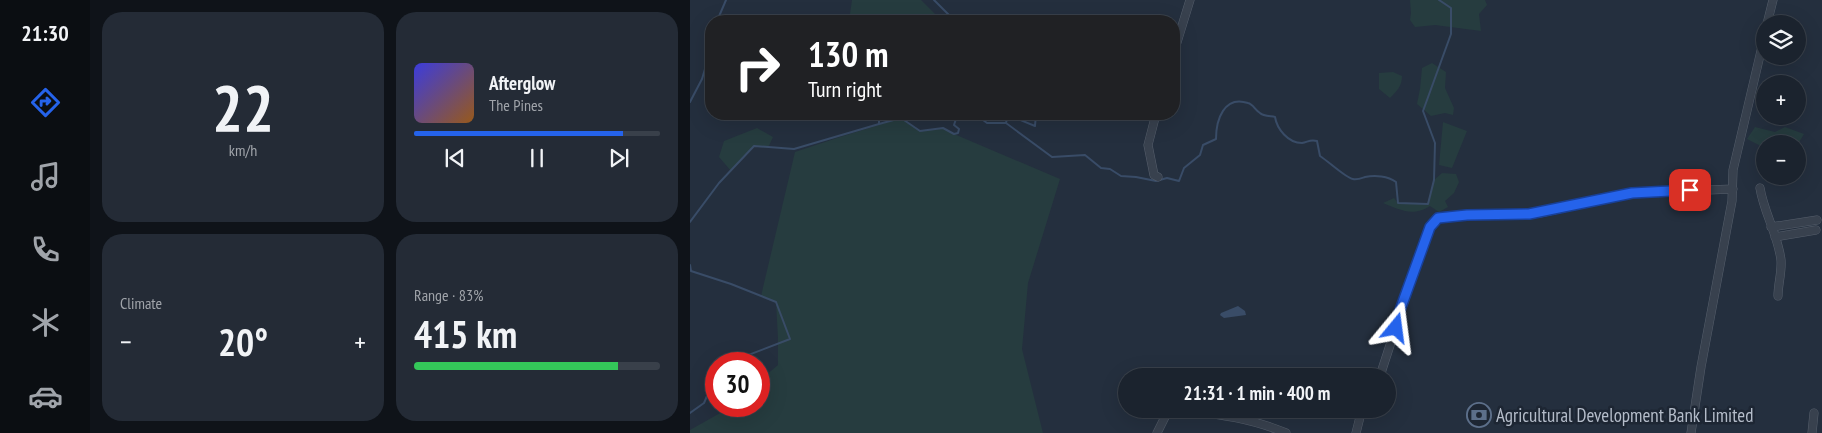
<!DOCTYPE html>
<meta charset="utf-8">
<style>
:root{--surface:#1b232e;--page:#242b36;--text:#f1f3f6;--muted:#a0a4aa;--line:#39404a;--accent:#2563eb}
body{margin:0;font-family:"PT Sans Narrow",sans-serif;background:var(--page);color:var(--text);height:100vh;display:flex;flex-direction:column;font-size:19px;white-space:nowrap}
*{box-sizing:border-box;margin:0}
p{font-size:16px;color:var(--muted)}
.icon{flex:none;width:28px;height:28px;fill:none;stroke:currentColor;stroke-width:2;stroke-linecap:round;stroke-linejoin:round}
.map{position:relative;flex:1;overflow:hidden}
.panel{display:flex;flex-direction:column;gap:12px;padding:12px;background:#0f1319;width:600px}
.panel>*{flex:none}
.guide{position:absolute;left:15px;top:15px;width:475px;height:105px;border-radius:20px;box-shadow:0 5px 20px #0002,0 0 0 1px var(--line);background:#202124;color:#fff;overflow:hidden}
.fabs{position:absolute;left:1066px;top:15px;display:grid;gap:10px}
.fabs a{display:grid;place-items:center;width:50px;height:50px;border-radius:50%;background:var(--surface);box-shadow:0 5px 20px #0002,0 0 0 1px var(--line);font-size:25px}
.speed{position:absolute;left:15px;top:352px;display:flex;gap:10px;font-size:25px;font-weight:700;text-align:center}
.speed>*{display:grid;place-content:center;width:65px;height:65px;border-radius:50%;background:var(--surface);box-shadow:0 5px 20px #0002,0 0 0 1px var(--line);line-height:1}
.speed .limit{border:8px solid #d22;background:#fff;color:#111}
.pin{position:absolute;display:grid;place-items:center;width:42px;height:42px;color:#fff;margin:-21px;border-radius:10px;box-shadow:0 2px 8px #0006}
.me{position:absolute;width:55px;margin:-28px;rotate:16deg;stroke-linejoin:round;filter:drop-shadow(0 0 4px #0008)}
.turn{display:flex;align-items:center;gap:18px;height:105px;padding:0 20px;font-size:22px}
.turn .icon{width:65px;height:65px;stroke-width:2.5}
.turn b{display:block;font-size:35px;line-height:42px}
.big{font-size:38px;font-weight:700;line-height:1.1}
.panel .widget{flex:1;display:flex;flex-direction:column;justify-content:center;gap:8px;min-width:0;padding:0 18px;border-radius:20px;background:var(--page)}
.panel .dial{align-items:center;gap:0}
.dial b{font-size:65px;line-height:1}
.song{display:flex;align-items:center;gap:15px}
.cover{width:60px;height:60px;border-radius:8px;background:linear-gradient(135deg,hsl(240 70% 55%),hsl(30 70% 35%))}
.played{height:5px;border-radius:2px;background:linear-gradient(90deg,var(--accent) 85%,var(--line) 85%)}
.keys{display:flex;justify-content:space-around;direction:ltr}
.heat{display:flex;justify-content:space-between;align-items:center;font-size:28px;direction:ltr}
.charge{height:8px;border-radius:4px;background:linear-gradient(90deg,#34c759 83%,var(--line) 0)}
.panel .tiles{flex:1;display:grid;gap:12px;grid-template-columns:repeat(2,1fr)}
.trip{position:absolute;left:428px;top:368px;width:278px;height:50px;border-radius:25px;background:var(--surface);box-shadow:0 5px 20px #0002,0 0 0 1px var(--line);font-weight:700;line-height:50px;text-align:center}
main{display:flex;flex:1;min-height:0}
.tabs{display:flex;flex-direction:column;width:90px;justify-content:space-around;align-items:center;background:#0b0e12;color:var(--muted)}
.tabs .icon{width:35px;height:35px}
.tabs .on{color:var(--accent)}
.tabs b{font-size:22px;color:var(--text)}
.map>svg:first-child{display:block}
</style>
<main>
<nav class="tabs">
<b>21:30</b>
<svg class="icon on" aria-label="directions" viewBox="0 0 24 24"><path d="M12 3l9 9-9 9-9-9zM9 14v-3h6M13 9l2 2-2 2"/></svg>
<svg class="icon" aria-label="music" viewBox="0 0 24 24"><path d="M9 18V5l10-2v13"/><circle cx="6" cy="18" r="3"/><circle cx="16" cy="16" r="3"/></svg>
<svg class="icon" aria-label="phone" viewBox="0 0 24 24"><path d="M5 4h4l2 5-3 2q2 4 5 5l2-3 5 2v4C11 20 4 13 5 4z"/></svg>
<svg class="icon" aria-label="climate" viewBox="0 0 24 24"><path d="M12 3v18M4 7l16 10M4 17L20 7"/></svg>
<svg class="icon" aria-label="car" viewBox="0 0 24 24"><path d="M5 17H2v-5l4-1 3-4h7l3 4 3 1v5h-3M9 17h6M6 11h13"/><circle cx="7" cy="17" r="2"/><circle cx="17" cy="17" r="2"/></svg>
</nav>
<section class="panel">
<div class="tiles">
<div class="widget dial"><b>22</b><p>km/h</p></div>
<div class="widget">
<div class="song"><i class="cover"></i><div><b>Afterglow</b><p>The Pines</p></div></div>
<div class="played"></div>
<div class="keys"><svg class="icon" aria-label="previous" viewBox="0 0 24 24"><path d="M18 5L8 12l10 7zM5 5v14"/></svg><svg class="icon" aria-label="pause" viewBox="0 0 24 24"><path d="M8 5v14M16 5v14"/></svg><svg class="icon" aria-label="next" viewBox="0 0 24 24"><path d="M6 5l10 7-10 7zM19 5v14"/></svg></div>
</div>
<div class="widget"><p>Climate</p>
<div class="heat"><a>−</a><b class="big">20°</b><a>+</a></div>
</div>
<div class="widget"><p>Range · 83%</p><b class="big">415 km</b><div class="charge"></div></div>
</div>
</section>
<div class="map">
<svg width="1132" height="433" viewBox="0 0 1132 433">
<rect width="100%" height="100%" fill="#242f3e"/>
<path fill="#263c3f" d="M162 0H231L252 21H159Z
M720 0H795L797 5 789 14 791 31 745 25 725 27 720 20 721 13Z
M742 63 756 72 755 88 764 108 763 115 755 113 741 116 727 104 730 89 732 68Z
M703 72 712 76C712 86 707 91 700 98L689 89V73Z
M211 118 230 131 253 128 264 134 370 179 338 283 332 349 353 433H0V430L32 412 39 406H69V381L88 365V338L86 302 71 296 105 152 150 137Z
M753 122 777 131 762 168 749 165Z
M1065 127 1085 132 1095 127 1114 134 1108 144H1075V148L1057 139Z
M67 128 83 137 78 148 64 146 41 171 29 157 34 141Z
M752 173 766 174 769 182 764 193 755 201 758 207 749 212 740 206C722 217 711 210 693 203L704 198 708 203 737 204 744 180Z"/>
<path fill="#394c67" d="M548 306 555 311 556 315 534 318 530 315 531 313Z"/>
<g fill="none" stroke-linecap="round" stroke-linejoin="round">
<path stroke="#394c67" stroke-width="2" d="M244 0 265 21
M27 21 36 0
M0 102 12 79 18 59H21
M318 115 345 126 346 114
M316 123 318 114
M189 124 211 118 230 131 253 128 264 134 268 133 269 129 264 125 267 116 277 119 289 117 297 123H316L362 157 395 155 411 168 420 169 431 176 446 177 466 181 477 178 489 181 494 168 510 155 513 145 526 139C526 120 534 95 558 103 563 104 565 110 570 113 573 116 580 116 585 117 587 129 598 143 612 143 618 142 620 139 627 141L630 156C638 161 657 179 663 179 667 180 672 178 675 177 685 175 698 176 706 182L708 203 738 204 744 180 745 143 733 111 761 34V8L749 0
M0 222 29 183 64 146 104 149 189 124V114
M0 265 1 271 41 284 86 302 100 339 35 364
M0 413 14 403 26 375"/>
<defs>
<path id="street" d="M1077 24 1083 0
M484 52 500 0
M466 114 458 145 464 175 468 177
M1070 188C1074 213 1088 235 1091 260 1092 272 1088 284 1088 296
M1081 227 1127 220
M1085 237 1126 230
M690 376 726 265 740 227 748 218 777 215 850 213 942 193 1043 189
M489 409C526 414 561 418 596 433
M467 433 479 409
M666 433 672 409
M1001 433 1011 367 1042 201 1043 170 1075 34
M1122 433 1124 413"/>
</defs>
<use href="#street" stroke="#565f6c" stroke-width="9"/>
<use href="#street" stroke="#38414e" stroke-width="8"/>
</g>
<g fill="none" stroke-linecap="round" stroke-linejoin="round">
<defs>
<path id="route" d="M706 328 710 310 740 227 748 218 777 215 839 214 942 193 1000 190"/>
</defs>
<use href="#route" stroke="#184099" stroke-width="12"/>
<use href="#route" stroke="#2563eb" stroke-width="9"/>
</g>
<defs>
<symbol id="bank-ring" viewBox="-11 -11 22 22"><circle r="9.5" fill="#1d2633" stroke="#5c6f8a" stroke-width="1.5"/><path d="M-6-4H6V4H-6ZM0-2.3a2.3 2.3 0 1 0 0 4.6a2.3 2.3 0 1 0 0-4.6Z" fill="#5c6f8a"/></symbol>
</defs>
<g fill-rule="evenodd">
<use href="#bank-ring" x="775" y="401" width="28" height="28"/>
</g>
<g text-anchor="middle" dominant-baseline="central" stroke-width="5" stroke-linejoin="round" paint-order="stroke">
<g font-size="19" fill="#b4bcc9" stroke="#1d2633" text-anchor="start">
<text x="806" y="415">Agricultural Development Bank Limited</text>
</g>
</g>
</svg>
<div class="fabs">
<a><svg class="icon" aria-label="layers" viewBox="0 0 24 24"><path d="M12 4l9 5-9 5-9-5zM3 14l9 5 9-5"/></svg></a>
<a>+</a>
<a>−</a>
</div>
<div class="speed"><div class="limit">30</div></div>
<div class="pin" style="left:1000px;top:190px;background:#d93025"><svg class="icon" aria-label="arrive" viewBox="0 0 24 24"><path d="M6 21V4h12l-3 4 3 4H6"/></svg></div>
<svg class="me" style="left:706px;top:328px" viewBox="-20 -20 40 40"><path d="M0-17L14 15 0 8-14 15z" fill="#2563eb" stroke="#fff" stroke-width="4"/></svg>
<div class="trip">21:31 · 1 min · 400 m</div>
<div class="guide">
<div class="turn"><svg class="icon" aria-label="right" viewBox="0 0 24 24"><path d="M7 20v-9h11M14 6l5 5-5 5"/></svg><div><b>130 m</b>Turn right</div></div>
</div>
</div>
</main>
